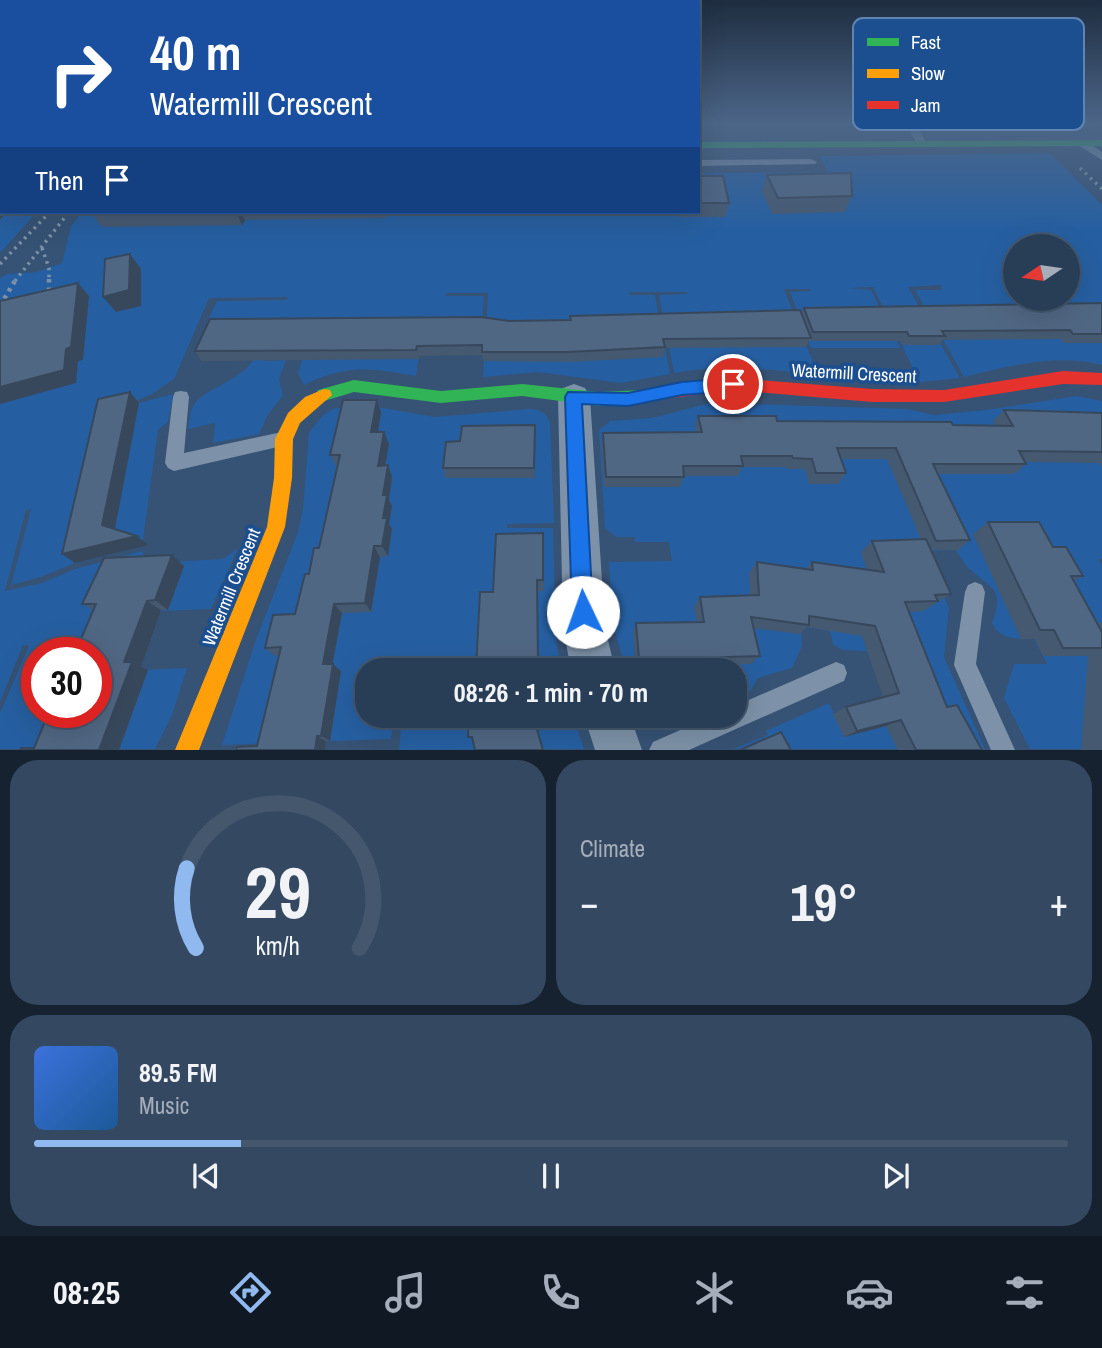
<!DOCTYPE html>
<meta charset="utf-8">
<style>
:root{--surface:#283e57;--page:#344961;--text:#f1f3f6;--muted:#a5aeba;--line:#44576d;--accent:#90b9f0}
body{margin:0;font-family:"Archivo Narrow",sans-serif;background:var(--page);color:var(--text);height:100vh;display:flex;flex-direction:column;font-size:26px;white-space:nowrap}
*{box-sizing:border-box;margin:0}
p{font-size:23px;color:var(--muted)}
.icon{flex:none;width:38px;height:38px;fill:none;stroke:currentColor;stroke-width:2;stroke-linecap:round;stroke-linejoin:round}
.map{position:relative;height:750px;overflow:hidden}
.sheet{display:flex;flex-direction:column;gap:10px;padding:10px;background:#162230;flex:1}
.sheet>*{flex:none}
.top-card{position:absolute;left:0px;top:0px;width:700px;height:214px;box-shadow:0 7px 28px #0002,0 0 0 2px var(--line);background:#1a4fa0;color:#fff;overflow:hidden}
.needle{width:46px;rotate:257deg}
.controls{position:absolute;left:1003px;top:234px;display:grid;gap:14px}
.controls a{display:grid;place-items:center;width:77px;height:77px;border-radius:50%;background:var(--surface);box-shadow:0 7px 28px #0002,0 0 0 2px var(--line);font-size:35px}
.speed{position:absolute;left:21px;top:637px;display:flex;gap:14px;font-size:35px;font-weight:700;text-align:center}
.speed>*{display:grid;place-content:center;width:91px;height:91px;border-radius:50%;background:var(--surface);box-shadow:0 7px 28px #0002,0 0 0 2px var(--line);line-height:1}
.speed .limit{border:10px solid #d22;background:#fff;color:#111}
.pin{position:absolute;display:grid;place-items:center;width:60px;height:60px;color:#fff;margin:-30px;border:4px solid #fff;border-radius:50%;box-shadow:0 2px 7px #0007}
.me{position:absolute;width:77px;margin:-38px;rotate:357deg;stroke-linejoin:round;filter:drop-shadow(0 0 5px #0008)}
.turn{display:flex;align-items:center;gap:24px;height:147px;padding:0 35px;font-size:32px}
.turn .icon{width:91px;height:91px;stroke-width:2.5}
.turn b{display:block;font-size:49px;line-height:60px}
.then{display:flex;align-items:center;height:66px;padding:0 35px;background:#0003;gap:14px;font-size:26px}
.big{font-size:52px;font-weight:800;line-height:1.1}
.sheet .widget{flex:1;display:flex;flex-direction:column;justify-content:center;gap:10px;min-width:0;padding:0 24px;border-radius:28px;background:var(--page)}
.sheet .dial{align-items:center;gap:0}
.dial svg{height:182px;overflow:visible;fill:none;stroke:var(--line);stroke-width:7;stroke-linecap:round;text-anchor:middle}
.dial text{fill:var(--text);stroke:none}
.song{display:flex;align-items:center;gap:21px}
.cover{width:84px;height:84px;border-radius:10px;background:linear-gradient(135deg,hsl(220 70% 55%),hsl(210 70% 35%))}
.played{height:7px;border-radius:4px;background:linear-gradient(90deg,var(--accent) 20%,var(--line) 20%)}
.keys{display:flex;justify-content:space-around;direction:ltr}
.heat{display:flex;justify-content:space-between;align-items:center;font-size:38px;direction:ltr}
.sheet .tiles{flex:1;display:grid;gap:10px;grid-template-columns:1fr 1fr}
.widget:last-child{grid-column:span 2}
.trip{position:absolute;left:355px;top:658px;width:392px;height:70px;border-radius:28px;background:var(--surface);box-shadow:0 7px 28px #0002,0 0 0 2px var(--line);font-weight:800;line-height:70px;text-align:center}
.dock{display:flex;height:112px;justify-content:space-around;align-items:center;background:#101923;color:var(--muted)}
.dock .icon{width:49px;height:49px}
.dock .active{color:var(--accent)}
.dock b{font-size:32px;color:var(--text)}
.map>svg:first-child{display:block}
</style>
<div class="map">
<svg width="1102" height="750" viewBox="0 0 1102 750">
<rect width="100%" height="100%" fill="#365274"/>
<path fill="#265fa1" fill-rule="evenodd" d="M1050 153 1102 205V365C1057 353 1009 366 964 377L915 290H943L940 285 908 287 960 378 920 382 873 287 849 288 871 290 900 348H811L790 292 810 291V289H784L818 375C768 369 723 364 674 373L659 295 687 294V292H629L630 295H655L670 374 621 383 538 372 483 377 488 293H447L446 296H484L482 327 423 328 416 376C371 368 346 364 304 385L298 373 312 328 204 329 217 301 287 300 288 297 209 298 174 379 152 394 135 401V404L173 394 168 422 158 430 142 546 75 563 41 577 11 585 31 509 26 510 5 591 42 583 75 569 142 551 149 563 223 559 238 548 211 609 112 613 95 653H37V712H96V672L187 668 172 715 155 749H0V713L29 646 23 645 0 702V278L7 274 37 272 62 263 71 226 82 212H698V173L827 172 820 156ZM1015 247H1068V299H1015Z
M0 178 2 212H37L0 253Z
M255 356 266 361 286 360 279 379 283 396 268 414 259 434 213 443 215 423 188 429C189 423 189 417 191 411 198 387 244 383 255 356Z
M1076 396 1102 401V559H1098L1102 565V749H1030L1004 698 1014 664H1047L1034 639C1017 639 1000 640 992 623 1005 588 992 589 969 569 964 564 960 556 956 550L926 551 949 608 944 657 985 749H734L768 735 766 731 829 703 834 714 890 699 885 689H881L867 651 842 650 833 644 830 631 801 626 802 646 792 668 758 678 750 692 735 697V670H626L612 621 609 562 672 561 669 542H635V537H616L605 528 599 430 610 421 652 418 710 403 908 409 934 415 987 410Z
M359 404 435 417 530 409C540 409 546 413 550 422L554 523 507 524V528H553L556 639 561 670H368V716H394L391 739 222 745 255 642 298 532 303 509 309 433 323 415 333 409Z
M402 716H573L584 749 399 750Z"/>
<g fill="none" stroke-linecap="round" stroke-linejoin="round">
<path stroke="#7d92a8" stroke-width="3.5" stroke-dasharray="2.5 4.5" stroke-linecap="butt" d="M1080 168 1102 189
M42 248 49 268V281
M0 264 50 212
M15 281 69 212"/>
<path stroke="#7d92a8" stroke-width="4.5" stroke-dasharray="3.5 5" stroke-linecap="butt" d="M49 279V292L51 291
M0 306 16 279"/>
<path fill="#7d92a8" fill-rule="evenodd" d="M906 124H916L927 144 926 146H918Z
M1078 141H1086L1102 152V160L1078 145Z
M811 159 817 162 815 164 698 166V160Z
M0 165H2V171H0Z
M181 391 187 392 189 397 184 453 282 432 288 434 291 439 288 444 282 446 174 471 168 468 165 463 173 397 175 392Z
M975 582 982 585 985 592 976 664 1015 750H991L954 665 965 592 968 585Z
M836 662 844 665 847 673 844 681 689 750H649L653 742 712 716H735V706Z"/>
<path fill="#7d92a8" fill-rule="evenodd" d="M574 384 585 388 590 397 605 627 615 670H571L563 627 558 397 563 388Z
M584 716H630L642 750H595Z"/>
<path fill="#30b455" fill-rule="evenodd" d="M1102 140V146L698 148V142Z
M0 146H2V152H0Z
M354 380 441 391 522 384 599 392 642 390 648 391 650 396 648 401 642 402 599 406 522 396 441 403 354 392 324 401 318 400 316 395 318 390Z"/>
<path fill="#ff9f0a" fill-rule="evenodd" d="M324 389 330 390 332 395 300 423 293 439 292 478 285 527 199 750H175L267 527 274 478 275 439 288 413 305 397Z"/>
<path fill="#e5322d" fill-rule="evenodd" d="M1063 371 1102 373V385L1063 384 944 402H872L732 390 642 402 636 401 634 396 636 391 642 390 732 378 872 389 944 390Z"/>
</g>
<path fill="#455971" d="M767 175 852 196 845 212 772 214 762 191Z
M698 176 729 203 725 217H681L666 212H698Z
M91 212H388L386 218 245 220 242 225 102 227Z
M1102 303V343H1064L1061 339 942 340 939 345H903L901 341H809L806 347 665 348 663 357 568 362 483 361 482 355 419 356V359L201 361 195 351 509 321 570 320 801 313 804 308Z
M1004 410 1102 413V467L1100 463 1026 462V464L1014 474H938L970 540 958 550H932L951 594 923 611 909 612 947 707 982 750H898L886 726 844 737 833 714 846 707 883 697 862 636 807 627 800 634 753 628 760 656 751 664 696 666V670H636L633 632 636 623 697 622 694 607 700 597 750 596 749 573 757 562 806 569 812 562 867 570 861 552 872 541 921 539 887 459H841L846 473 838 484H809L805 469H787L786 467H742L738 476H684L680 487H604L601 444 603 433 696 432 695 427 698 416 777 421 995 426 993 421Z
M381 412 378 432 389 444 385 466 388 465 392 477 389 500 392 506 389 524 392 529 388 556 380 557 371 612 342 613 332 664 341 671 330 741H326L325 750H236L257 746 279 655 275 656 265 648 295 614 319 548 337 467 330 455Z
M535 425V478H445L443 468 460 441Z
M988 522 1053 547 1083 576 1074 581 1098 624 1102 622V750H1081L1088 656H1043L1035 639H1021L973 534Z
M543 533 544 591H538V670H476L493 592Z
M172 555 184 566 168 610H161L141 667 148 670 119 750H20L34 748 93 610 82 604Z"/>
<path fill="#38485c" d="M2 188V212H7L0 220V190Z
M236 212H241L245 220 242 225Z
M130 254 141 269V306L116 312 103 297Z
M78 283 89 296 83 360 78 361 76 383 0 404V387L66 349Z
M130 392 139 403 114 534 102 525Z
M377 400 381 412 376 445 371 432Z
M384 432 389 444 383 478 378 466Z
M388 465 392 477 389 500 392 506 389 524 392 529 388 556 382 546 383 495Z
M137 536 148 545 75 563 62 554Z
M374 546 380 557 371 612 365 603Z
M172 555 184 566 168 610 155 600Z
M147 601 161 610 141 667 148 670 119 750H99L124 662Z
M334 604 342 613 331 672 323 664Z
M333 664 341 671 330 741 321 736Z
M901 720 886 726 844 737 857 731Z
M317 736 326 741 325 750H315Z"/>
<path fill="#506783" stroke="#38485c" stroke-width="2" d="M851 173 852 196 778 198 767 175Z
M698 176H723L729 203H698Z
M130 254 129 290 103 297 105 259Z
M78 283 71 347 66 349 64 370 0 387V301Z
M1102 303V334H1073L1070 330 942 331 945 336H909L907 332H813L804 308Z
M800 310 811 338 663 339 665 347 568 352H482V345L417 346 416 350 195 351 210 319 481 317 509 321 571 320 570 316Z
M130 392 102 525 137 536 62 554 98 399Z
M343 400H377L371 432H384L378 466 388 465 383 495H387L383 518H387L382 546H374L365 603 334 604 323 664H333L321 736H317L315 750H236L237 747 257 746 281 647 265 648 273 615 295 614 305 574H309L314 548H319L340 455H330Z
M1004 410 1102 413V452L1019 451 1026 464H933L970 540 936 541 896 448H837L846 473H816L812 459 793 458 792 456H741L743 466H683L684 477H606L603 433 702 432 698 416H776L777 421 951 422 953 425 1013 426Z
M535 425 534 468H443L446 442 460 441 462 426Z
M988 522H1039L1053 547H1066L1083 576H1071L1102 632V648H1063L1054 630H1040Z
M543 533V580H537L538 662H533V670H476L480 592H493L496 534Z
M926 539 951 594 935 595 938 601 905 602 947 707 957 705 982 750H916L901 720 857 731 846 707 899 693 875 626 809 616V625L751 617 760 656 695 658 696 670H640L636 623 704 622 700 597 759 595 757 562 813 570 812 562 884 572 872 541Z
M172 555 155 600 147 601 124 662H132L99 750H20L21 748H34L49 712H96V653H75L96 604H82L104 558Z
M469 716H533L543 750H475L472 737H468Z
M781 732 791 750H740Z"/>
<linearGradient id="sky" x2="0" y2="1"><stop stop-color="#1e2d40"/><stop offset="0.54" stop-color="#4c6688"/><stop offset="1" stop-color="#4c6688" stop-opacity="0"/></linearGradient>
<rect width="1102" height="229" fill="url(#sky)"/>
<path fill="#1a73e8" stroke="#114b97" stroke-width="2" d="M733 378 741 384 733 391 682 395 628 406 582 404 593 612 590 620 583 623 575 620 572 612 565 397 568 392 628 393 682 382Z"/>
<g text-anchor="middle" dominant-baseline="central" stroke-width="7" stroke-linejoin="round" paint-order="stroke">
<g font-size="18" fill="#fff" stroke="#1b4f8f">
<text transform="translate(854 373) rotate(3)">Watermill Crescent</text>
<text transform="translate(231 587) rotate(-68)">Watermill Crescent</text>
</g>
</g>
<rect x="853" y="18" width="231" height="112" rx="10" fill="#1b4f8f" stroke="#5f84b1" stroke-width="2"/>
<rect x="867" y="38" width="32" height="8" fill="#30b455"/>
<rect x="867" y="69" width="32" height="9" fill="#ff9f0a"/>
<rect x="867" y="101" width="32" height="8" fill="#e5322d"/>
<g font-size="19" fill="#fff">
<text x="911" y="49">Fast</text>
<text x="911" y="80">Slow</text>
<text x="911" y="112">Jam</text>
</g>
</svg>
<div class="controls">
<a><svg class="needle" viewBox="-14 -14 28 28"><path d="M0-13l5 13h-10z" fill="#e53935"/><path d="M0 13l5-13h-10z" fill="#a5aeba"/></svg></a>
</div>
<div class="speed"><div class="limit">30</div></div>
<div class="pin" style="left:733px;top:384px;background:#d93025"><svg class="icon" aria-label="arrive" viewBox="0 0 24 24"><path d="M6 21V4h12l-3 4 3 4H6"/></svg></div>
<svg class="me" style="left:583px;top:612px" viewBox="-20 -20 40 40"><circle r="19" fill="#fff"/><path d="M0-13L10 11 0 6-10 11z" fill="#1a73e8"/></svg>
<div class="trip">08:26 · 1 min · 70 m</div>
<div class="top-card">
<div class="turn"><svg class="icon" aria-label="right" viewBox="0 0 24 24"><path d="M7 20v-9h11M14 6l5 5-5 5"/></svg><div><b>40 m</b>Watermill Crescent</div></div>
<div class="then">Then<svg class="icon" aria-label="arrive" viewBox="0 0 24 24"><path d="M6 21V4h12l-3 4 3 4H6"/></svg></div>
</div>
</div>
<section class="sheet">
<div class="tiles">
<div class="widget dial"><svg viewBox="0 0 100 80">
<path d="M14 69A42 42 0 1 1 86 69"/>
<path d="M14 69A42 42 0 0 1 10 34" stroke="#90b9f0"/>
<text x="50" y="56" font-size="32" font-weight="700">29</text>
<text x="50" y="72" font-size="11">km/h</text>
</svg></div>
<div class="widget"><p>Climate</p>
<div class="heat"><a>−</a><b class="big">19°</b><a>+</a></div>
</div>
<div class="widget">
<div class="song"><i class="cover"></i><div><b>89.5 FM</b><p>Music</p></div></div>
<div class="played"></div>
<div class="keys"><svg class="icon" aria-label="previous" viewBox="0 0 24 24"><path d="M18 5L8 12l10 7zM5 5v14"/></svg><svg class="icon" aria-label="pause" viewBox="0 0 24 24"><path d="M8 5v14M16 5v14"/></svg><svg class="icon" aria-label="next" viewBox="0 0 24 24"><path d="M6 5l10 7-10 7zM19 5v14"/></svg></div>
</div>
</div>
</section>
<nav class="dock">
<b>08:25</b>
<svg class="icon active" aria-label="directions" viewBox="0 0 24 24"><path d="M12 3l9 9-9 9-9-9zM9 14v-3h6M13 9l2 2-2 2"/></svg>
<svg class="icon" aria-label="music" viewBox="0 0 24 24"><path d="M9 18V5l10-2v13"/><circle cx="6" cy="18" r="3"/><circle cx="16" cy="16" r="3"/></svg>
<svg class="icon" aria-label="phone" viewBox="0 0 24 24"><path d="M5 4h4l2 5-3 2q2 4 5 5l2-3 5 2v4C11 20 4 13 5 4z"/></svg>
<svg class="icon" aria-label="climate" viewBox="0 0 24 24"><path d="M12 3v18M4 7l16 10M4 17L20 7"/></svg>
<svg class="icon" aria-label="car" viewBox="0 0 24 24"><path d="M5 17H2v-5l4-1 3-4h7l3 4 3 1v5h-3M9 17h6M6 11h13"/><circle cx="7" cy="17" r="2"/><circle cx="17" cy="17" r="2"/></svg>
<svg class="icon" aria-label="filters" viewBox="0 0 24 24"><path d="M4 7h16M4 17h16"/><circle cx="9" cy="7" r="2"/><circle cx="15" cy="17" r="2"/></svg>
</nav>
